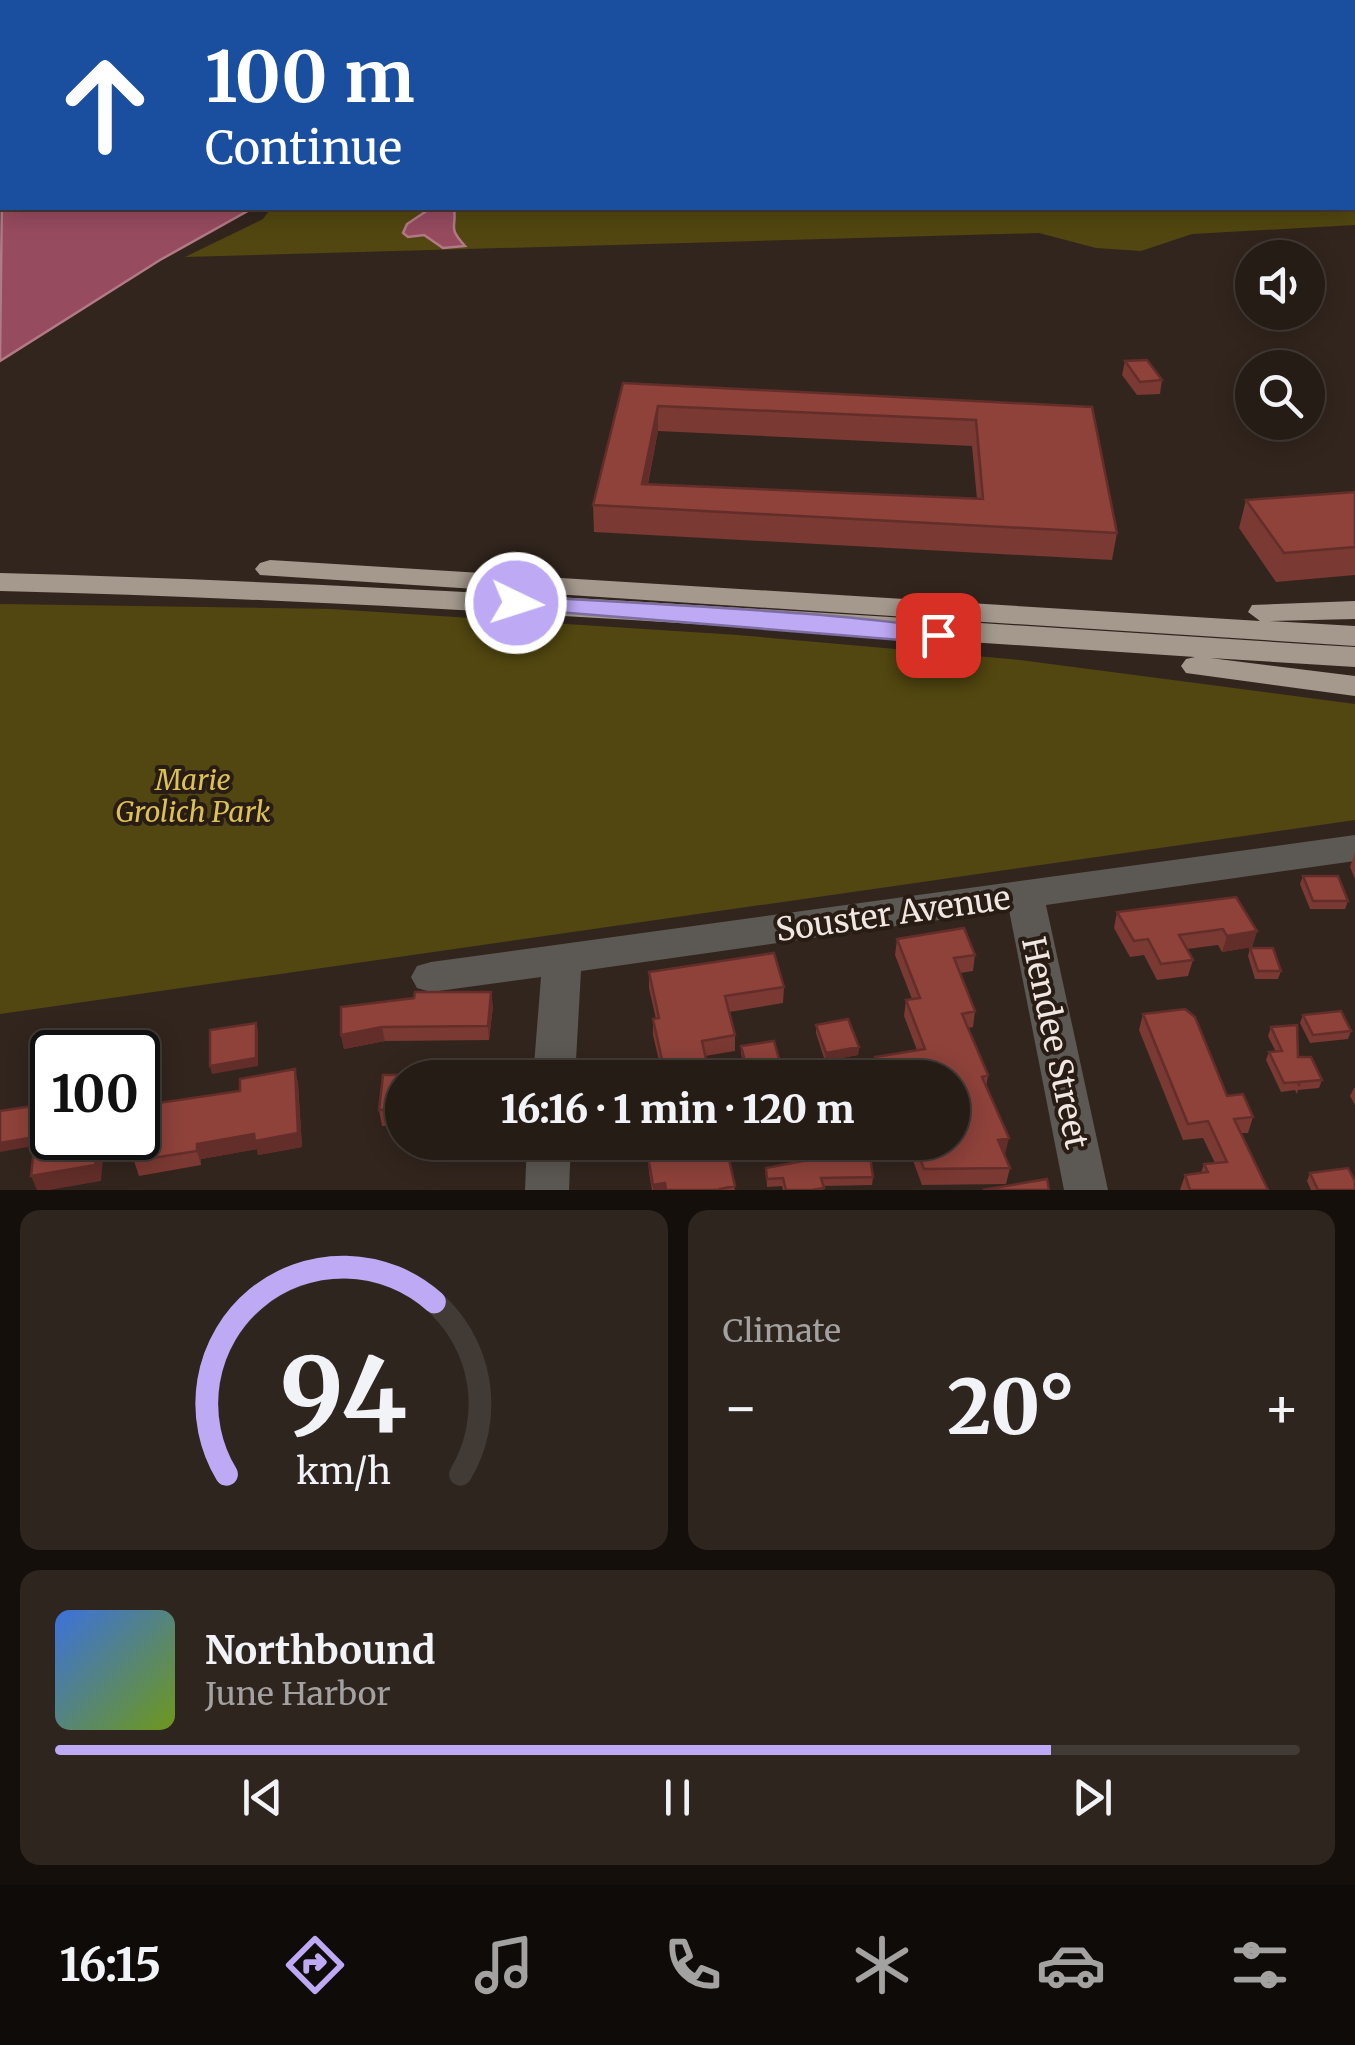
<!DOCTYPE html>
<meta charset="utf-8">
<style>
:root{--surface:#261c16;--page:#2e251f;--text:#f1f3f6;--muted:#a4a1a1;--line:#423a35;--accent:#bea9f5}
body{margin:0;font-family:Merriweather,serif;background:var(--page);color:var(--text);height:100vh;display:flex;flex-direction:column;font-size:38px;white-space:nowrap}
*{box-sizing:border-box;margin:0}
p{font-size:32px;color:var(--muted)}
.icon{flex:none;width:55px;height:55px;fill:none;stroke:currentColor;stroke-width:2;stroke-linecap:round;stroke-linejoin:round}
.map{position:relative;height:1190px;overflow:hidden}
.drawer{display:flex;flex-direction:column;gap:20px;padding:20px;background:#150f0c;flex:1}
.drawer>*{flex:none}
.banner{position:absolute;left:0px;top:0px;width:1355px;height:210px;box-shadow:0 5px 25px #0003,0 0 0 2px var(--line);background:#1a4fa0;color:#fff;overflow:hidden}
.buttons{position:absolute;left:1235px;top:240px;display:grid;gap:20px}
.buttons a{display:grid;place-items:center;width:90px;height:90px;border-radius:50%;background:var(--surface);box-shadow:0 5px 25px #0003,0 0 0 2px var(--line);font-size:50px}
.speed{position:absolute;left:30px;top:1030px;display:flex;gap:20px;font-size:50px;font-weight:700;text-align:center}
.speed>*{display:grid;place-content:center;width:130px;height:130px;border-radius:50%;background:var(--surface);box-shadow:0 5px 25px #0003,0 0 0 2px var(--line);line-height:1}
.speed .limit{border:5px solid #111;border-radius:15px;background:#fff;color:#111}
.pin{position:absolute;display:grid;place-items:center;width:85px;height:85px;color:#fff;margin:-42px;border-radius:20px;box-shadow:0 5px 15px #0006}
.me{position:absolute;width:110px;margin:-55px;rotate:94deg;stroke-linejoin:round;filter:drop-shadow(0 0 8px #0008)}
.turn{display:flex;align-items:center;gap:35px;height:210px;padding:0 40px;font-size:45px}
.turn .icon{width:130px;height:130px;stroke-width:2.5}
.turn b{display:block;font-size:70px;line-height:85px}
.big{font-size:75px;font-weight:800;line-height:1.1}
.drawer .card{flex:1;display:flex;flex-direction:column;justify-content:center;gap:15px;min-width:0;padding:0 35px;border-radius:20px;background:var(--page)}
.drawer .dial{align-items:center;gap:0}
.dial svg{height:260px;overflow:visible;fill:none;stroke:var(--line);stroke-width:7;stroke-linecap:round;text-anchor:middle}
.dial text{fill:var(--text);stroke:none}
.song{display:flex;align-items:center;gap:30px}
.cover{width:120px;height:120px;border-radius:15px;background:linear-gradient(135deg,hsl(220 70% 55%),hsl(80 70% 35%))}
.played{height:10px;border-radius:5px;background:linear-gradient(90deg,var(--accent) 80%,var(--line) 80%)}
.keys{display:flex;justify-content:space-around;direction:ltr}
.heat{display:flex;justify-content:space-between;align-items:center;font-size:55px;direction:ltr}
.drawer .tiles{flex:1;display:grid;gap:20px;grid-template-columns:1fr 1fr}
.card:last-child{grid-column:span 2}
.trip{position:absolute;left:385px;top:1060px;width:585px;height:100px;border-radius:50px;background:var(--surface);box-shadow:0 5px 25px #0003,0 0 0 2px var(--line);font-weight:800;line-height:100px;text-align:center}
.dock{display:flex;height:160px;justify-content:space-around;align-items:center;background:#0f0b09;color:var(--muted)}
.dock .icon{width:70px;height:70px}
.dock .on{color:var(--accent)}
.dock b{font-size:45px;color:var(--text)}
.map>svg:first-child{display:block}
</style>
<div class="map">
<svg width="1355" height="1190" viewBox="0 0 1355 1190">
<rect width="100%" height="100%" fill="#32251e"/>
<path fill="#524710" d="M518 0H1331L1332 2H515Z
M1353 39 1355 225 1192 234 1141 251 1096 248 1039 233 185 257 263 219 271 208H1352Z
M0 604 331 609 738 635 1020 660 1355 704V820L0 1014Z"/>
<path fill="#974b5f" stroke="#b27a86" stroke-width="2.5" d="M2 188V208H253L160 260 0 361Z
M431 208H454C457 229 447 226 465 246L443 248 424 235 408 237 403 233 407 224Z"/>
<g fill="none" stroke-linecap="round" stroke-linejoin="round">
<path fill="#5c5853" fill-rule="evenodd" d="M1355 835V861L1046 905 1108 1190H1064L1009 910 581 971 575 1078H533L541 977 431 992 417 988 411 977 417 966 431 962Z
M527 1142H571L569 1190H525Z"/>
<path fill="#90877c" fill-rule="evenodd" d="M1355 0V13L1352 2H1345Z"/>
<path fill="#a4998c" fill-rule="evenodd" d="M270 560 1260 621 1248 612 1252 605 1355 601V619L1269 621 1355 626V646L260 575 255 569 260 563Z
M0 573C452 585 904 619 1355 647V667L1210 658 1355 676V696L1186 673 1181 666 1186 659 1195 657C797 631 399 601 0 591Z"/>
</g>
<path fill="#7a3932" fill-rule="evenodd" d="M0 0H82L80 2H2V19H0Z
M1352 81 1355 83V140L1352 138Z
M1352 161H1355V200H1353Z
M1125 361 1162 380 1160 394 1137 395 1122 375Z
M623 383 1092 407 1117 533 1112 560 594 532 593 505ZM658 431 972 446 977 499 648 484Z
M1355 492V575L1276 582 1239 528 1246 500Z
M1355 852V879L1350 867Z
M1303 876 1348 901 1345 909H1310L1300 884Z
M1117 912 1257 931 1252 947 1222 952 1218 945 1187 949 1193 960 1188 976 1157 980 1144 955 1130 957 1114 928Z
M897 939 975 955 973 971 960 973 975 1011 973 1027 968 1028 988 1075 986 1087 1005 1154H1004L1010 1168 1006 1184 922 1185 911 1155 912 1142H952V1078H875L874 1073 875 1057 917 1050 904 1016 906 1000 912 999 895 955Z
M1250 948 1281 971 1278 979H1255L1248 956Z
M649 972 784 987 783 1003 729 1012 735 1035V1051L705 1056 710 1078H663L653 1035V1019H656L649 988Z
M493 1006 489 1040 385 1041 344 1049 341 1035Z
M1143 1014 1227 1096 1253 1117 1248 1133H1241L1268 1190H1180L1185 1175 1201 1173 1204 1164 1215 1163 1203 1138 1183 1140 1139 1030Z
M1303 1015 1351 1031 1348 1039 1310 1043 1300 1023Z
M816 1025 859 1047 858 1055 825 1061 816 1033Z
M1271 1027 1322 1080 1319 1088 1298 1090 1297 1094 1295 1090 1281 1092 1266 1060 1269 1052H1276L1268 1036Z
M741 1046 778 1068 746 1073 741 1054Z
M295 1069 298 1084 302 1147 258 1155 257 1149 201 1159V1165L139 1176 134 1161 240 1091Z
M402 1078V1125L382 1126 379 1110Z
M1354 1088H1355V1105L1350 1096Z
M666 1142H725L735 1190H652L649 1173 648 1157 669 1154Z
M822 1142H868L873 1177 872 1185 823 1186V1190H783L782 1186 767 1187 766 1168 823 1158Z
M1310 1173 1355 1190H1311L1307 1181Z"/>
<path fill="#632e29" d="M58 0H82L80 2H59Z
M658 406V431L642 511V484Z
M1257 931 1252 947 1222 952 1227 936Z
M491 992 493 1006 489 1040 488 1026Z
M256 1023 258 1031V1066L212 1074 210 1066Z
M382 1027 385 1041 344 1049 341 1035Z
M859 1047 858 1055 825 1061 826 1053Z
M779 1059 778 1068 746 1073V1065Z
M295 1069 298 1084 302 1147 258 1155 257 1149 201 1159V1165L197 1151V1144L254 1134Z
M52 1134 55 1142 0 1152V1143Z
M97 1138H101L104 1145 101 1181 49 1190H37L31 1176Z
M1009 1138 1005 1154 995 1156 998 1140Z
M665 1183V1190H653V1185Z"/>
<path fill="#8e423a" stroke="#632e29" stroke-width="2.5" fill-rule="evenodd" d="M1352 81 1355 83V117L1352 114Z
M1352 161H1355V176L1352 174Z
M1147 360 1162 380 1140 382 1125 361Z
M623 383 1092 407 1117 533 593 505ZM658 406 976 420 983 499 642 484Z
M1355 492V547L1284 553 1246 500Z
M1303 876H1338L1348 901H1313Z
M1236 897 1257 931 1227 936 1223 929 1179 935 1193 960 1161 964 1148 939 1134 941 1117 912Z
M964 928 975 955 954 958 975 1011 962 1014 988 1075 982 1077 1009 1138 998 1140 1010 1168 924 1169 914 1142H952V1078H882L875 1057 925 1049 906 1000 920 998 897 939Z
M1250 948H1273L1281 971H1258Z
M774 953 784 987 725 996 735 1035 702 1041 710 1078H666L653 1019 659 1018 649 972Z
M415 992H491L488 1026 382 1027 341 1035V1007L414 998Z
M1185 1009 1195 1017 1227 1096 1243 1094 1253 1117 1234 1119 1268 1190H1190L1185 1175 1208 1172 1204 1164 1227 1162 1208 1121 1188 1124 1143 1014Z
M1341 1011 1351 1031 1313 1035 1303 1015Z
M848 1019 859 1047 826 1053 816 1025Z
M256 1023V1058L210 1066V1030Z
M1297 1025 1298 1057H1311L1322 1080 1299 1082V1086L1298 1082 1284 1083 1269 1052 1282 1051 1271 1027Z
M774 1041 779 1059 746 1065 741 1046Z
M295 1069 298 1133 255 1141 254 1134 197 1144V1151L134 1161 136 1138H138V1106L240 1091V1079Z
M479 1074V1078H402V1109L379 1110 383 1075Z
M52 1103V1134L0 1143V1111Z
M52 1136V1138H97L95 1165 31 1176 35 1139Z
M669 1142H725L735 1186 720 1189V1190H666L665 1183 653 1185 648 1157 672 1154Z
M823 1142H868L873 1177 821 1178 824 1188 812 1190H786L783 1178 767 1179 766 1168 825 1157Z
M1348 1168 1355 1181V1190H1318L1310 1173Z
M1047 1179 1049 1190H983Z"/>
<path fill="#bea9f5" stroke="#7c6e9f" stroke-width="2.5" d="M516 596C570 600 931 615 950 635L938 643 508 608 504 603 508 598Z"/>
<g text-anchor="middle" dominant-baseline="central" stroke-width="8" stroke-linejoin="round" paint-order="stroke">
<g font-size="28" font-style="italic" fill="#dcc351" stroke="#281c15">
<text x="193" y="780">Marie<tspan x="193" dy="32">Grolich Park</tspan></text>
</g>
<g font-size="32" fill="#f0e7e2" stroke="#281c15">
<text transform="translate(893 914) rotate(-8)">Souster Avenue</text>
<text transform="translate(1055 1043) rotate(78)">Hendee Street</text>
</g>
</g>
</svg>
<div class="buttons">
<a><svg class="icon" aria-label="sound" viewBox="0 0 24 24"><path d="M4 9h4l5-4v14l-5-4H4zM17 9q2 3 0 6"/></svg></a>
<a><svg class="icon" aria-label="search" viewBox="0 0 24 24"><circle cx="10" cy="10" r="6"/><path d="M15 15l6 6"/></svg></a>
</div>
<div class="speed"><div class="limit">100</div></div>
<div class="pin" style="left:938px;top:635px;background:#d93025"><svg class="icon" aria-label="arrive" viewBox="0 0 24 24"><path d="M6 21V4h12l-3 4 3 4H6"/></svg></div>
<svg class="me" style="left:516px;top:603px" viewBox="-20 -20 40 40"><circle r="17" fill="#bea9f5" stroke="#fff" stroke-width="3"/><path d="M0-11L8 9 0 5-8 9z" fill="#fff"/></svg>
<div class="trip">16:16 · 1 min · 120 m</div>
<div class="banner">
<div class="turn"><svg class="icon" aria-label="ahead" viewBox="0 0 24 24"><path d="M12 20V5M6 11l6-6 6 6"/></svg><div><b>100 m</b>Continue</div></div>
</div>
</div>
<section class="drawer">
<div class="tiles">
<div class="card dial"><svg viewBox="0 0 100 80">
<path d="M14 69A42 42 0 1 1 86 69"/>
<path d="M14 69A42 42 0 0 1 78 16" stroke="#bea9f5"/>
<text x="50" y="56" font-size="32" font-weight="700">94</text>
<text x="50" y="72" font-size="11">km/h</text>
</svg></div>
<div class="card"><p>Climate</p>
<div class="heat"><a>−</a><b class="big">20°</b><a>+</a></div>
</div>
<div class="card">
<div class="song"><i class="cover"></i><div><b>Northbound</b><p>June Harbor</p></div></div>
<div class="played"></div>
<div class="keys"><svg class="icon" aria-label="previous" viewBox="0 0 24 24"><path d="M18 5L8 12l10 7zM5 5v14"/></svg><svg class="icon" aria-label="pause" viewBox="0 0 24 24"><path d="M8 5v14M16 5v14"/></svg><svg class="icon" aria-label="next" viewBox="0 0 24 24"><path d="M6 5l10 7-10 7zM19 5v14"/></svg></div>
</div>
</div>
</section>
<nav class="dock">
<b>16:15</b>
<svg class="icon on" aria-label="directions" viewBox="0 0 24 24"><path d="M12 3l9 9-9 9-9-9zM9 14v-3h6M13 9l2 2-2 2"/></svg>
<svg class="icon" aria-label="music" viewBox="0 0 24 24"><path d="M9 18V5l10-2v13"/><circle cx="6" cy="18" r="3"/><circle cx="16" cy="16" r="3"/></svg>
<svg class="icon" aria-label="phone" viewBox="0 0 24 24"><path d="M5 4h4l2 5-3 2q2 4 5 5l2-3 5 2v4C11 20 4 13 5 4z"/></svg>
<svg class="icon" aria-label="climate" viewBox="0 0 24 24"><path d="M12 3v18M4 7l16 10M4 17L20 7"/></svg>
<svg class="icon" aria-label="car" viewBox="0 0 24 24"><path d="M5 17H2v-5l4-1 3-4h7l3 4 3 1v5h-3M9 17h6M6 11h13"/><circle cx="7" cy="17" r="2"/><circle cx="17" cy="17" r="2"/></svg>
<svg class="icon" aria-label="filters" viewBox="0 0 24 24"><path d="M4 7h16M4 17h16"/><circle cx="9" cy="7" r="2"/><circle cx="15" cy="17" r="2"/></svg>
</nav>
